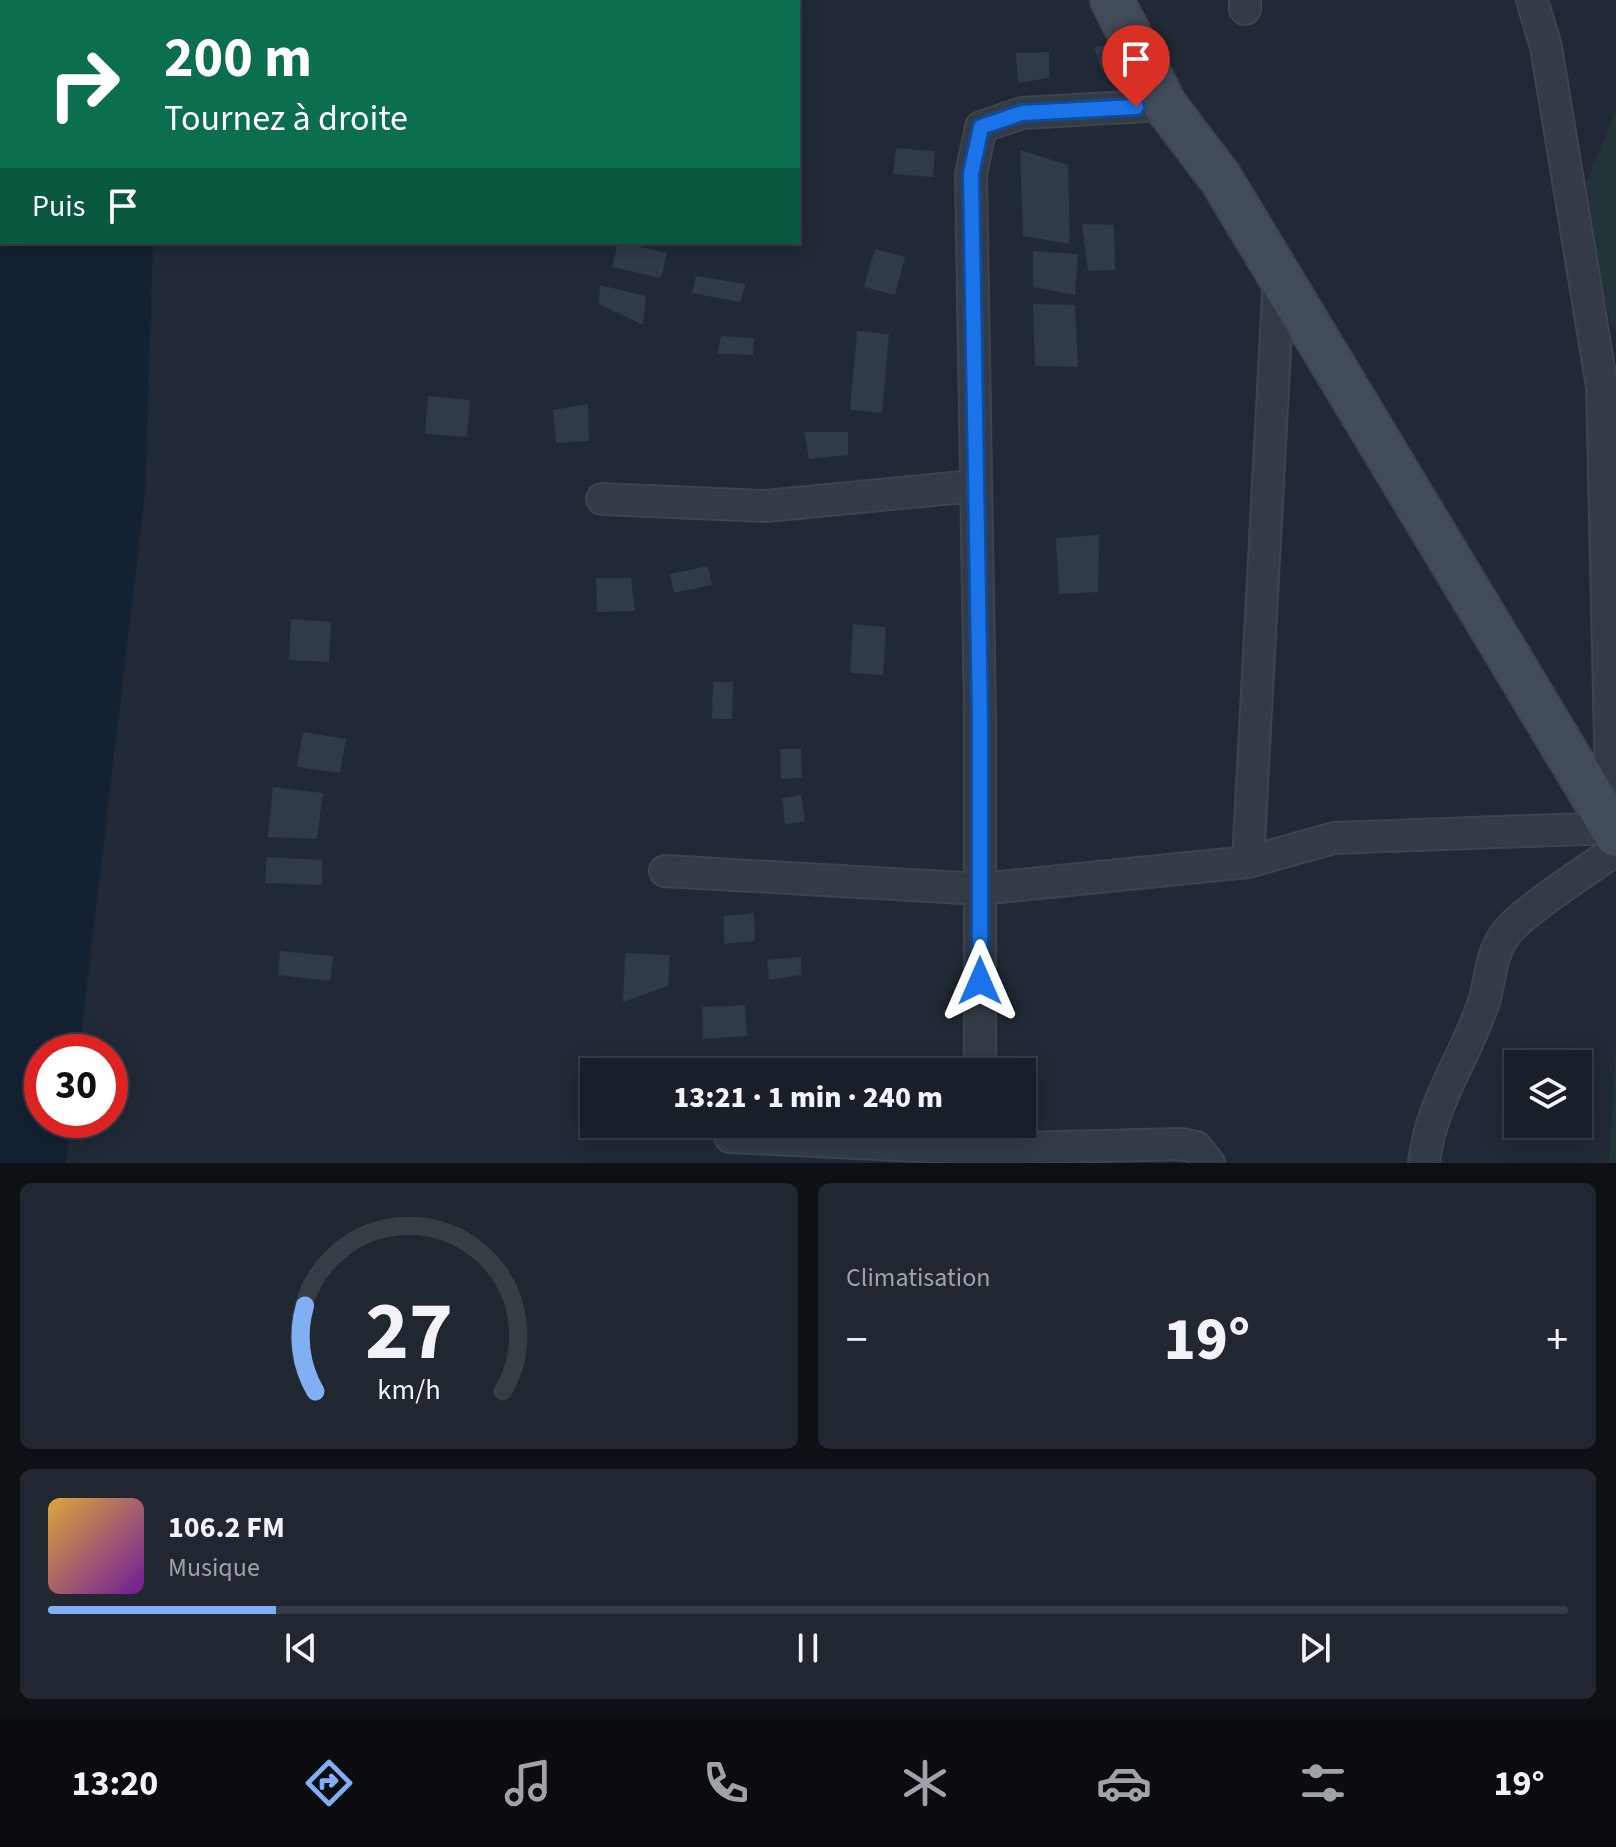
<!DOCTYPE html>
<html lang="fr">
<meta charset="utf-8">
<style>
:root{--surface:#181f28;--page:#212730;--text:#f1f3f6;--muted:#9fa2a8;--line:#363d45;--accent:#81aff4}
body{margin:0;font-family:"Source Sans 3",sans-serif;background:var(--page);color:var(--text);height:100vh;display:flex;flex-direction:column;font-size:30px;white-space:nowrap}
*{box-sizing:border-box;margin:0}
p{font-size:26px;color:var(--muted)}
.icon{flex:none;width:44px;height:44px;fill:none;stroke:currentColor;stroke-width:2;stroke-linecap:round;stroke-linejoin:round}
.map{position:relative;height:1163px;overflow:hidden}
.drawer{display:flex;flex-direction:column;gap:20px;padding:20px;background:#0d1116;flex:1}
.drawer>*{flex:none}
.banner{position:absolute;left:0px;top:0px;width:800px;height:244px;box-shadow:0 4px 20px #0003,0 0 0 2px var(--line);background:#0b6e4f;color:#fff;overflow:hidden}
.tools{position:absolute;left:1504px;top:1050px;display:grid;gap:16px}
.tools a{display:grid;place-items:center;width:88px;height:88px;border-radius:0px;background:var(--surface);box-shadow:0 4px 20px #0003,0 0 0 2px var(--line);font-size:40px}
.speed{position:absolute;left:24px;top:1034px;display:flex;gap:16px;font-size:40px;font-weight:700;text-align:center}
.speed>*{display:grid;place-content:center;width:104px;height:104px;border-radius:50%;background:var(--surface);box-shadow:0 4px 20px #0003,0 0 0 2px var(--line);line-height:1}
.speed .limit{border:12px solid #d22;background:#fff;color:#111}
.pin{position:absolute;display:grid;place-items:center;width:68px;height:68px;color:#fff;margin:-82px -34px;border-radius:50% 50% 50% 0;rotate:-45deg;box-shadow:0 0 8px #0007}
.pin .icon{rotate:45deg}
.me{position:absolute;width:88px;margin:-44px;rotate:0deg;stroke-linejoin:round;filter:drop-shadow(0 0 6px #0008)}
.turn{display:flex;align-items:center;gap:28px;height:168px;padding:0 32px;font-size:36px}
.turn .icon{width:104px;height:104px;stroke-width:2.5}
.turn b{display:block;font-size:56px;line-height:68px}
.then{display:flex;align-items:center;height:76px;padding:0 32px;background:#0003;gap:16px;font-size:30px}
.big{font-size:60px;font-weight:800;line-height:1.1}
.drawer .card{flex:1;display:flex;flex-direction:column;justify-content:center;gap:12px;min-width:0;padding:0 28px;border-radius:12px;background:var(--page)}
.drawer .dial{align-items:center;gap:0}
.dial svg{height:208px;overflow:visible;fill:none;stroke:var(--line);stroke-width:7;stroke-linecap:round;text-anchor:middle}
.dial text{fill:var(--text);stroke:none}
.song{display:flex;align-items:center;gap:24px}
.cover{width:96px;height:96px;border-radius:12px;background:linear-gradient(135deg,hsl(40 70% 55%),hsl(280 70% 35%))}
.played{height:8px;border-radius:4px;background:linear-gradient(90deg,var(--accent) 15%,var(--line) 15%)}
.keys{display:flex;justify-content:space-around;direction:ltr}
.heat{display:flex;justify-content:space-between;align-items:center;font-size:44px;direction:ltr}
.drawer .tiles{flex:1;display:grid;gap:20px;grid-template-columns:1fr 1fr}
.card:last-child{grid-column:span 2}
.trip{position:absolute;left:580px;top:1058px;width:456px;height:80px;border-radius:0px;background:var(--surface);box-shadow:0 4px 20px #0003,0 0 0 2px var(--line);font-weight:800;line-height:80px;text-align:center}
.tab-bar{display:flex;height:128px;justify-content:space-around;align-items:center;background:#0a0c10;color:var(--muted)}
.tab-bar .icon{width:56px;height:56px}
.tab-bar .selected{color:var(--accent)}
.tab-bar b{font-size:36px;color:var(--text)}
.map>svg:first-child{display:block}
</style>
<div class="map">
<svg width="1616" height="1163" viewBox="0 0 1616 1163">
<rect width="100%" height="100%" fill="#202935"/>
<path fill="#223437" d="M1616 110V332L1610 323 1583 190Z
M1616 1044V1163H1609Z"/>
<path fill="#142132" d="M0 0 85 2H2V242H153L145 492 79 1052H42V1120H71L66 1163H0Z"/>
<path fill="#2f3b49" d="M1116 42 1121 61 1102 71 1094 48Z
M1049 52V78L1018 83 1016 53Z
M896 148 935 151 933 177 893 174Z
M1020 150 1068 165 1070 244 1023 236Z
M1082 224 1114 225 1115 270 1088 271Z
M618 242 667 253 661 278 612 267Z
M875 249 905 257 895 295 864 287Z
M1033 251 1078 254 1075 295 1033 287Z
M696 276 746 284 740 302 692 293Z
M600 285 646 296 643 325 599 304Z
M1033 304 1075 305 1078 367 1035 366Z
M857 331 889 334 882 413 850 410Z
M721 336 754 338 753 355 717 354Z
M428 396 470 400 467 437 425 434Z
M588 404 589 441 556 443 553 410Z
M804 432H848V455L809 459Z
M1099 535 1098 592 1059 594 1056 538Z
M708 566 712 585 674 593 670 574Z
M596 578H631L635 611 597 612Z
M291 619 331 622 329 662 289 660Z
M853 624 886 627 883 675 850 673Z
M713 682H733L732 719H712Z
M303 732 346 739 340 773 297 767Z
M780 749H801L802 778 781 779Z
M273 787 323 793 317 839 268 837Z
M801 795 805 822 785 824 782 798Z
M267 857 322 860V885L265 883Z
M754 913 755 941 724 944V916Z
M280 951 333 956 330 981 278 975Z
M625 953 670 955 668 986 623 1002Z
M801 957V975L769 980 767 960Z
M745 1005 747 1036 703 1039 702 1007Z"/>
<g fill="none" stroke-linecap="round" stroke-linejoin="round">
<defs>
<path id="street" d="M1245 9V0
M602 499 766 506 974 486
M1248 862 1279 275
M665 871 980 889 1248 862 1334 838 1612 828 1602 387 1546 47 1532 0
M980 1072V717L971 174 981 127 1022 113 1165 105
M730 1137 981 1149 1181 1144 1196 1147 1209 1163
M1424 1163C1431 1099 1467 1057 1485 998 1491 976 1491 954 1505 935 1517 915 1593 866 1616 850"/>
<path id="secondary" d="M1112 0 1165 105 1221 179 1616 835"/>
</defs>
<use href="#street" stroke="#3d4450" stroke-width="34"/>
<use href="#secondary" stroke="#3d4450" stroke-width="46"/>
<use href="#street" stroke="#333b46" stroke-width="30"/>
<use href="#secondary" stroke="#414b59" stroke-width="42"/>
</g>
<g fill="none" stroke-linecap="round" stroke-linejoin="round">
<defs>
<path id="route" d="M980 981V717L971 174 981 127 1022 113 1136 107"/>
</defs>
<use href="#route" stroke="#114b97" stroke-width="20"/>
<use href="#route" stroke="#1a73e8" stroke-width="14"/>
</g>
</svg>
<div class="tools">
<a><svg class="icon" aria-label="layers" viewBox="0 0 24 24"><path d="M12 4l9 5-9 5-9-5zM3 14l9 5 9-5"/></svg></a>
</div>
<div class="speed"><div class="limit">30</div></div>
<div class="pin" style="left:1136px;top:107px;background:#d93025"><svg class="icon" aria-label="arrive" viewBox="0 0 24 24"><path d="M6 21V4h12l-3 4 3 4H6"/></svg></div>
<svg class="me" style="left:980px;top:981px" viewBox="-20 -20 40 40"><path d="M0-17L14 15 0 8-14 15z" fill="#1a73e8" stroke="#fff" stroke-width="4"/></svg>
<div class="trip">13:21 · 1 min · 240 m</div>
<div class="banner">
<div class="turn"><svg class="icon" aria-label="right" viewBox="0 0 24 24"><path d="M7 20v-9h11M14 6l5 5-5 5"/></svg><div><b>200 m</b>Tournez à droite</div></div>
<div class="then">Puis<svg class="icon" aria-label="arrive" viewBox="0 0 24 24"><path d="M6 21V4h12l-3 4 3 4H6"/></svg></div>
</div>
</div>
<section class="drawer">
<div class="tiles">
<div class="card dial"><svg viewBox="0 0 100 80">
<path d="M14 69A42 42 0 1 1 86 69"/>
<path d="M14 69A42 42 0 0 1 10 36" stroke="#81aff4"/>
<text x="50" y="56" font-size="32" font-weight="700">27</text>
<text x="50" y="72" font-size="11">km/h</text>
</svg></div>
<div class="card"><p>Climatisation</p>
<div class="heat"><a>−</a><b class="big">19°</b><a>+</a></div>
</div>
<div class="card">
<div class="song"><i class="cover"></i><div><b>106.2 FM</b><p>Musique</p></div></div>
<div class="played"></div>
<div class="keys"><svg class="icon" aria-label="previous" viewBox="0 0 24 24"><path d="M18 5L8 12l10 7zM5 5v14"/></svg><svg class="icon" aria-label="pause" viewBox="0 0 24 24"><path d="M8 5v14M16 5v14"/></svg><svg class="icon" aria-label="next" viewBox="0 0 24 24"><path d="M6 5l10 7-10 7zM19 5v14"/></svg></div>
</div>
</div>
</section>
<nav class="tab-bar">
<b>13:20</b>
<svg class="icon selected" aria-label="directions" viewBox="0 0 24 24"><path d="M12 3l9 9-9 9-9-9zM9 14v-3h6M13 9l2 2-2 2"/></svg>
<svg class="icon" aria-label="music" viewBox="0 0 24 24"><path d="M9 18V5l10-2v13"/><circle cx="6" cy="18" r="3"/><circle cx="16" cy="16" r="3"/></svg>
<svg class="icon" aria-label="phone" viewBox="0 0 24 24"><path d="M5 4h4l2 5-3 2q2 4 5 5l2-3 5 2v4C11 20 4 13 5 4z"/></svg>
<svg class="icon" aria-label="climate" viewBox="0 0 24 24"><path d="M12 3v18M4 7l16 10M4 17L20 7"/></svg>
<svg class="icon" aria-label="car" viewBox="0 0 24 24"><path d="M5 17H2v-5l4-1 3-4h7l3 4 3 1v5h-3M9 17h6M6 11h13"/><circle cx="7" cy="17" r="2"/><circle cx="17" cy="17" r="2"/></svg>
<svg class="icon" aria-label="filters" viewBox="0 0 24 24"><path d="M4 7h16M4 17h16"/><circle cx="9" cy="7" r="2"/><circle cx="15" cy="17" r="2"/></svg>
<b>19°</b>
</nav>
